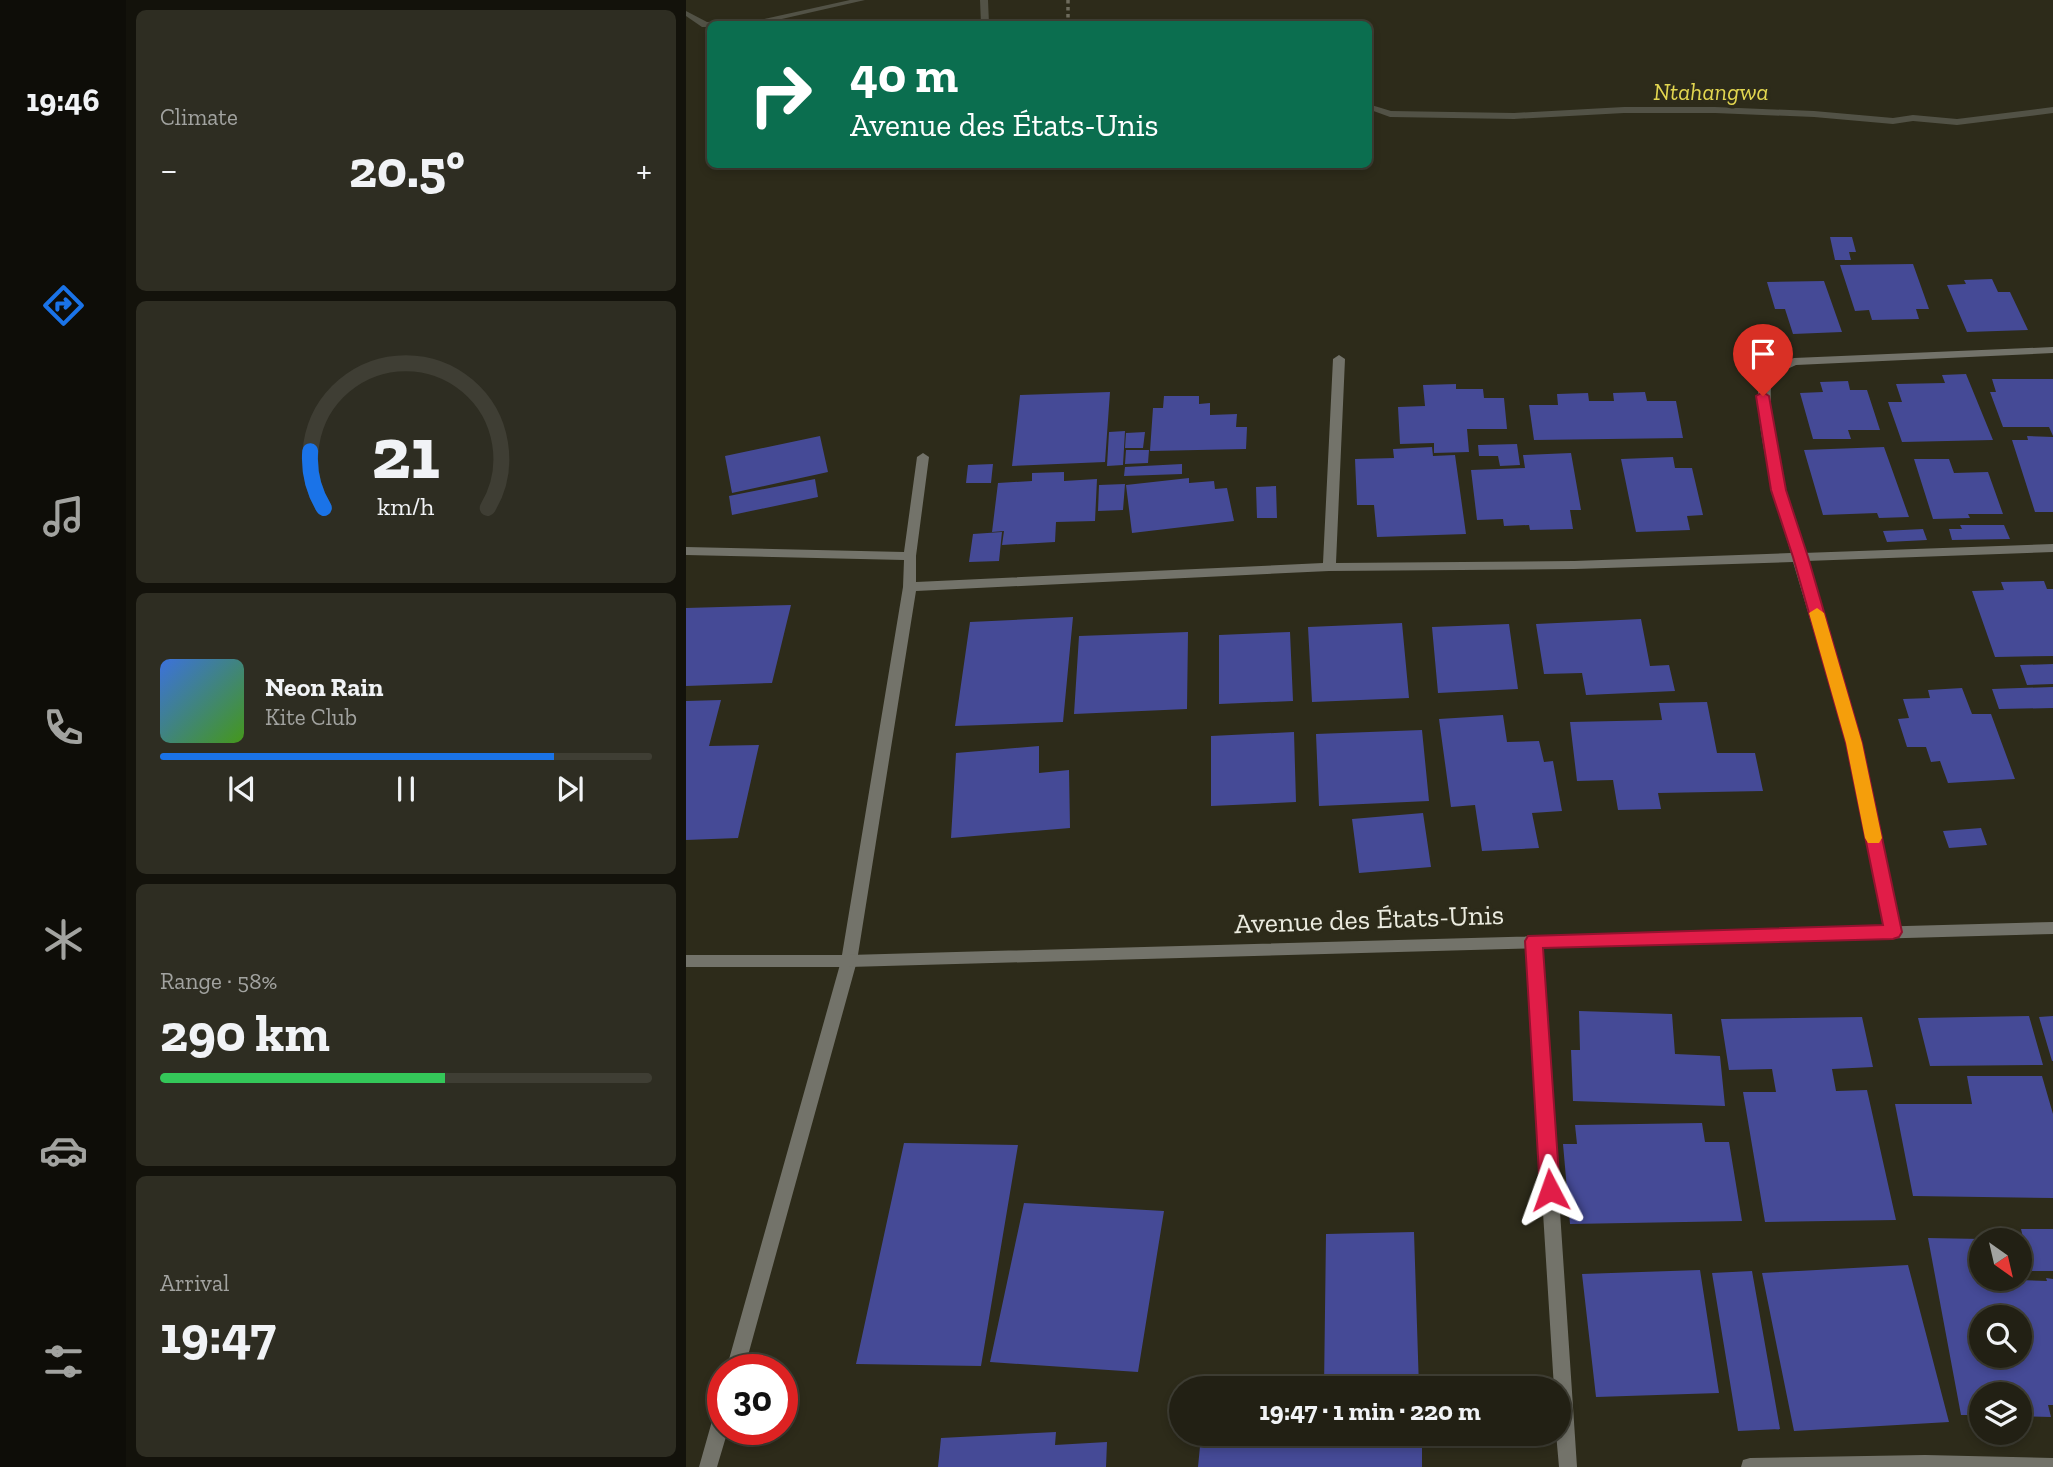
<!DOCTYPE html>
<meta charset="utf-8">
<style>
:root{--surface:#222014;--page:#2e2d22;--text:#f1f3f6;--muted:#a2a3a0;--line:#3f3e34;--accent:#1a73e8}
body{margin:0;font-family:"Zilla Slab",serif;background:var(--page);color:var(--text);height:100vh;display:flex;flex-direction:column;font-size:26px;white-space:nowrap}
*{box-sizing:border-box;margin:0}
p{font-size:23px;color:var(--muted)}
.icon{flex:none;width:38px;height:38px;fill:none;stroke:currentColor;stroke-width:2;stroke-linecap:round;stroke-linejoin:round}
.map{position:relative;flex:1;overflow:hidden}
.sheet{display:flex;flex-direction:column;gap:10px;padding:10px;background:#13120b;width:560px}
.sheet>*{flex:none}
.guide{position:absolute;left:21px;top:21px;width:665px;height:147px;border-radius:10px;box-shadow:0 4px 10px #0003,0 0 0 2px var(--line);background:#0b6e4f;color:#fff;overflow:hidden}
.needle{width:46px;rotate:146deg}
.tools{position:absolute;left:1283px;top:1228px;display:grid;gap:14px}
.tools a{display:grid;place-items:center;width:63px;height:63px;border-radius:50%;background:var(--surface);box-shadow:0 4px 10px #0003,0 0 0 2px var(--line);font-size:35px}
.speed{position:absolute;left:21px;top:1354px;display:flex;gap:14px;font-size:35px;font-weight:700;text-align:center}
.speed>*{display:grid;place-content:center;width:91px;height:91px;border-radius:50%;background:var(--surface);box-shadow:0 4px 10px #0003,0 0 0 2px var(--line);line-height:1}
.speed .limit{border:10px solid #d22;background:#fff;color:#111}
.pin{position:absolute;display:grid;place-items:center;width:60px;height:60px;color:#fff;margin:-72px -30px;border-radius:50% 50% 50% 0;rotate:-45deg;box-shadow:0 0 7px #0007}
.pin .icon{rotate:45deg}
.me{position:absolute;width:77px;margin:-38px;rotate:356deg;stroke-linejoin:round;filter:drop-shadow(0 0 5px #0008)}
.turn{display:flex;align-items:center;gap:24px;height:147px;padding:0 28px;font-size:32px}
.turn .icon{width:91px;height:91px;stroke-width:2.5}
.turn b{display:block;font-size:49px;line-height:60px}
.big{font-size:52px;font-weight:700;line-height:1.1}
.sheet .card{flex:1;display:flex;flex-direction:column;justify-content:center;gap:10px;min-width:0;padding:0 24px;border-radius:10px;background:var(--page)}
.sheet .dial{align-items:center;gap:0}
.dial svg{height:182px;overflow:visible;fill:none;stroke:var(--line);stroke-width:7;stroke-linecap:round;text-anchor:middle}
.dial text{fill:var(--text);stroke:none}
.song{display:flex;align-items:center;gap:21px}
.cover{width:84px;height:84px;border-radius:10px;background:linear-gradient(135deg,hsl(220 70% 55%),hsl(100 70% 35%))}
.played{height:7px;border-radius:4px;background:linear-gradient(90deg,var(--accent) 80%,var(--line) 80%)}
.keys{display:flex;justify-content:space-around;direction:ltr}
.heat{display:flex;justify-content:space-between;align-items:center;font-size:38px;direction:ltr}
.charge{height:10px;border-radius:5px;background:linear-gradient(90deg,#34c759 58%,var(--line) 0)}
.trip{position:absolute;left:483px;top:1376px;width:402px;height:70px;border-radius:35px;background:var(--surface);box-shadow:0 4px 10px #0003,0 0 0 2px var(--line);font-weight:700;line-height:70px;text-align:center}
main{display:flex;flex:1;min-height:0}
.menu{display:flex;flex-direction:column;width:126px;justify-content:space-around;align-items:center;background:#0e0d08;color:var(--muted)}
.menu .icon{width:49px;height:49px}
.menu .current{color:var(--accent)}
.menu b{font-size:32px;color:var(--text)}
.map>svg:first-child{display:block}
</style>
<main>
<nav class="menu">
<b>19:46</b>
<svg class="icon current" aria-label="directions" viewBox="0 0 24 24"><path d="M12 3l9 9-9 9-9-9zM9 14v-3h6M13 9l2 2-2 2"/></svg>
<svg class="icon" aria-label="music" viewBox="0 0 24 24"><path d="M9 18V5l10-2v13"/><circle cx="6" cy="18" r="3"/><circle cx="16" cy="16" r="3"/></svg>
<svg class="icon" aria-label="phone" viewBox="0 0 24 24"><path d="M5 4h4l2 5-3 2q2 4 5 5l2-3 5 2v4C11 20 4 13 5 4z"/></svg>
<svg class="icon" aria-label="climate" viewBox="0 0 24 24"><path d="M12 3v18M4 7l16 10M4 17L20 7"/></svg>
<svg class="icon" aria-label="car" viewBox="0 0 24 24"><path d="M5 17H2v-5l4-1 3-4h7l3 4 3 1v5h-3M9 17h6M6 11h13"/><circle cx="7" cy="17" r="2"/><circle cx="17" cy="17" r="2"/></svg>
<svg class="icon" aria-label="filters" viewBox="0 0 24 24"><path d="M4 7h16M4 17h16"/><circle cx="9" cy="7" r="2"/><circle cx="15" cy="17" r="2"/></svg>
</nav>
<section class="sheet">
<div class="card"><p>Climate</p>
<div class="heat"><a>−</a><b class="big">20.5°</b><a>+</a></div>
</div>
<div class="card dial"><svg viewBox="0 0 100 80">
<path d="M14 69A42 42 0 1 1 86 69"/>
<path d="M14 69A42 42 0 0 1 8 44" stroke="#1a73e8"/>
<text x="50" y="56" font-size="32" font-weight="700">21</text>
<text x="50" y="72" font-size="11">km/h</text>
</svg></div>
<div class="card">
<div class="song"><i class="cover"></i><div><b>Neon Rain</b><p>Kite Club</p></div></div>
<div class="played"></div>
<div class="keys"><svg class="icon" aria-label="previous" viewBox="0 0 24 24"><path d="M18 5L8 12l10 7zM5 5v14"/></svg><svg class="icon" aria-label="pause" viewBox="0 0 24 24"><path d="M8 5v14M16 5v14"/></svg><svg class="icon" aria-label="next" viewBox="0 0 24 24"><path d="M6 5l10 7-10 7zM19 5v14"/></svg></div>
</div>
<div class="card"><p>Range · 58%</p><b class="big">290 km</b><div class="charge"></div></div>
<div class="card"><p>Arrival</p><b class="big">19:47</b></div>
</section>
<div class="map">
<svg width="1367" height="1467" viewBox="0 0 1367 1467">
<rect width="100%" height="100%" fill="#2d2b1a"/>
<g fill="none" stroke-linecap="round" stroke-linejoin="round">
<path fill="#525246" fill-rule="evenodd" d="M164 0H179L74 24H24V27H16L0 16V11L21 22 74 20Z
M294 0H302L303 24H295Z
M682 104 705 111 828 113 938 107H1029L1128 111 1207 118 1227 115 1271 119 1367 107V113L1271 125 1227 121 1207 124 1128 117 1029 113H938L828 119 704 117 682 109Z"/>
</g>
<path fill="#454a96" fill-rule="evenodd" d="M1144 237H1166L1170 252H1163L1165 260H1149Z
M1227 264 1243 309H1230L1233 319 1186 320 1183 310 1169 311 1154 265Z
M1306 279 1312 292H1324L1342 330 1281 332 1261 285 1280 284 1278 280Z
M1138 281 1156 332 1107 334 1099 309H1089L1081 282Z
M1280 374 1307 440 1216 442 1202 402H1216L1210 384 1259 383 1256 375Z
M1306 379H1367V436L1363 427H1317L1304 392H1310Z
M1162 381 1164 390H1181L1194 430H1162L1165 439H1127L1114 393 1137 392 1134 382Z
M770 384V389H797L798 398H818L821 429H781L783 452 748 453V443L714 444 712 407 739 406 737 385Z
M424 392 419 462 326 466 334 395Z
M959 392 961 401H990L997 438 848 440 843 405H872L871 394 902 393 903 401H928L927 393Z
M478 396H513V404L524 403V415L551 414 550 427H561L560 449 464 451 467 408H477Z
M439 431 437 465 421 466 423 432Z
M459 432 457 448H439L440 433Z
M134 436 142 472 46 493 39 456Z
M1341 436 1367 437V512H1349L1326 440H1342Z
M831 444 834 465 814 466 812 456H793L792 445Z
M746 447 747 456 769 455 780 534 691 537 688 505H671L669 459 708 458 707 449Z
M1198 447 1223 517 1193 518 1191 513 1137 515 1118 450Z
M440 450H463L462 463 439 464Z
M885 453 895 510H884L887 529 844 530 843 525 818 526 817 519 791 520 785 470 839 468 837 455Z
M987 457 989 468H1006L1017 515 1001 516 1004 530 950 532 935 459Z
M1228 459H1263L1268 473 1302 472 1317 514H1282L1284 518 1247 519Z
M307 464 305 483H280L282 465Z
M496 464V474L438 476 439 467Z
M378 472V481L411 479 409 521 370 522 369 542 316 545 318 531 306 532 312 483 346 481V473Z
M503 478V483L528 481 529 489 541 488 548 521 446 533 440 485Z
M129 479 132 497 46 515 43 496Z
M439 484 437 510 412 511 413 485Z
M590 486 591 518H571L570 487Z
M1274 525H1318L1324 539 1266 540 1263 529H1276Z
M1237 529 1241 540 1201 542 1197 531Z
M316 532 313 561 283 562 287 534Z
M1358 581 1361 589H1367V656L1309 657 1286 591 1318 590 1315 582Z
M105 605 86 683 0 686V608Z
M387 617 377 722 269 726 284 622Z
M955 619 964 666 983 665 989 691 900 695 896 673 858 674 850 624Z
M716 623 723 698 626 702 622 627Z
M823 624 832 689 752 693 746 627Z
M502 632 501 709 388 714 393 636Z
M604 632 607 701 533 704V635Z
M1367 664V684L1341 685 1334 665Z
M1367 687V708L1313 709 1306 689Z
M1276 688 1286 714H1305L1329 779 1262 783 1254 761 1245 762 1240 747H1221L1212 719 1223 718 1217 699 1244 698 1242 690Z
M35 700 23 746 73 745 52 838 0 840V701Z
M1021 702 1031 753H1069L1077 791 972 793 975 809 932 810 927 780 891 781 884 722 976 720 973 703Z
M817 715 821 742 853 741 858 762 867 761 876 811 846 813 853 848 796 851 789 805 765 807 753 719Z
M736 730 743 801 633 806 630 734Z
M608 732 610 802 525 806V736Z
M353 746V773L383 770 384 828 265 838 270 753Z
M737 813 745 867 673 873 666 819Z
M1295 828 1301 845 1263 848 1257 831Z
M893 1011 986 1014 989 1054 1034 1056 1039 1106 887 1101 885 1050H894Z
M1343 1016 1357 1065 1244 1066 1232 1018Z
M1367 1016V1061H1366L1353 1017Z
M1176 1017 1187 1067 1146 1069 1150 1091 1181 1090 1210 1220 1079 1222 1057 1092H1090L1086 1069 1043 1070 1035 1019Z
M1281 1076H1356L1367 1114V1198L1227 1196 1209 1104H1286Z
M1016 1123 1019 1142H1043L1056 1221 884 1224 877 1144H891L889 1125Z
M218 1143 332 1145 295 1366 170 1364Z
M338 1203 478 1211 452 1372 304 1362Z
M1335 1229H1367V1271H1345Z
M728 1232 733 1388H638L640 1234Z
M1242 1238 1295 1239V1279L1361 1281 1360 1278 1367 1279V1405H1362L1365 1417 1334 1416V1395H1295V1415H1275ZM1295 1318H1334V1356H1295Z
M1222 1265 1263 1422 1108 1431 1076 1273Z
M1014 1270 1033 1393 910 1397 896 1274Z
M1066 1271 1094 1429 1052 1431 1026 1273Z
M370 1432 369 1445 421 1442 420 1467H252L255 1438Z
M515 1436 736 1440V1467H512Z"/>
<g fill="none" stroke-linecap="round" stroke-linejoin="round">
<path stroke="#6e6c5d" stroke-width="3.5" stroke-dasharray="3.5 3.5" stroke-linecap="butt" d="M382 0V24"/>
<path fill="#73736a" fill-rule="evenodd" d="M1367 347V353L1110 365 1086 376C1079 428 1102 502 1117 553L1367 544V552L1120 561 1175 743 1215 932 1212 936 1207 938 1202 936 1199 932 1161 743 1107 562 888 569 643 571 230 591 171 961 58 1370H40L155 961 217 587 218 560 0 555V547L218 552 231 457 237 453 243 457 230 556V582L637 563 647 359 653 355 659 359 650 563 888 561 1105 553C1093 514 1061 407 1076 371L1108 358Z
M848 935 853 937 856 941 891 1467H873L870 1433H873V1388H868L840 941 843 937Z
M37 1405V1430H42L31 1467H13L28 1414 30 1408Z
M1239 1455 1367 1458V1467H1055L1057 1460 1064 1458Z"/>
<path fill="#73736a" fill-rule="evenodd" d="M1367 922V934L163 967H0V955H163Z"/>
</g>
<path fill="#e11d48" stroke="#92132f" stroke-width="2" d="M1077 392 1083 396 1100 490 1122 557 1176 743 1216 932 1213 937 1207 939 857 948 874 1190 871 1196 864 1199 857 1196 854 1190 839 941 842 936 1197 925 1160 743 1107 557 1085 490 1070 396Z"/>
<path fill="#f59e0b" d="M1131 608 1138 613 1176 743 1196 838 1193 843H1182L1179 838 1160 743 1123 613Z"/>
<g text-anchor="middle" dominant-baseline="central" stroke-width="7" stroke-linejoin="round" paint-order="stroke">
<g font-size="24" font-style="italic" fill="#e2d650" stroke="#2d2b1a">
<text x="1025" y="91">Ntahangwa</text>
</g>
<g font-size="28" fill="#ebebdf" stroke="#2d2b1a">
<text transform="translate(683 919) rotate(-2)">Avenue des États-Unis</text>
</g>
</g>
</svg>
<div class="tools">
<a><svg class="needle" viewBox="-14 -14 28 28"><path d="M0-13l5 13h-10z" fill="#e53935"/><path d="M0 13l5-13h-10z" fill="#a2a3a0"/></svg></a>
<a><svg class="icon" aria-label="search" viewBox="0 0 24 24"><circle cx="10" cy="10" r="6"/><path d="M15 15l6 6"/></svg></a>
<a><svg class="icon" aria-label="layers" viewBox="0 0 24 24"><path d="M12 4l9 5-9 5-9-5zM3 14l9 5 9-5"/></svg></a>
</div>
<div class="speed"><div class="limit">30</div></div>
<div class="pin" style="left:1077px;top:396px;background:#d93025"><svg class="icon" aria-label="arrive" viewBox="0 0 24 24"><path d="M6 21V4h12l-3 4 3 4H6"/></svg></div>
<svg class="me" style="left:864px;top:1190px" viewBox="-20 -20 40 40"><path d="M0-17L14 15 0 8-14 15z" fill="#e11d48" stroke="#fff" stroke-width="4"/></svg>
<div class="trip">19:47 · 1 min · 220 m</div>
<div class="guide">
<div class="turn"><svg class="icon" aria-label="right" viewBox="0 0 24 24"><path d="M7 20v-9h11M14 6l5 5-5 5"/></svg><div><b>40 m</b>Avenue des États-Unis</div></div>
</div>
</div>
</main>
